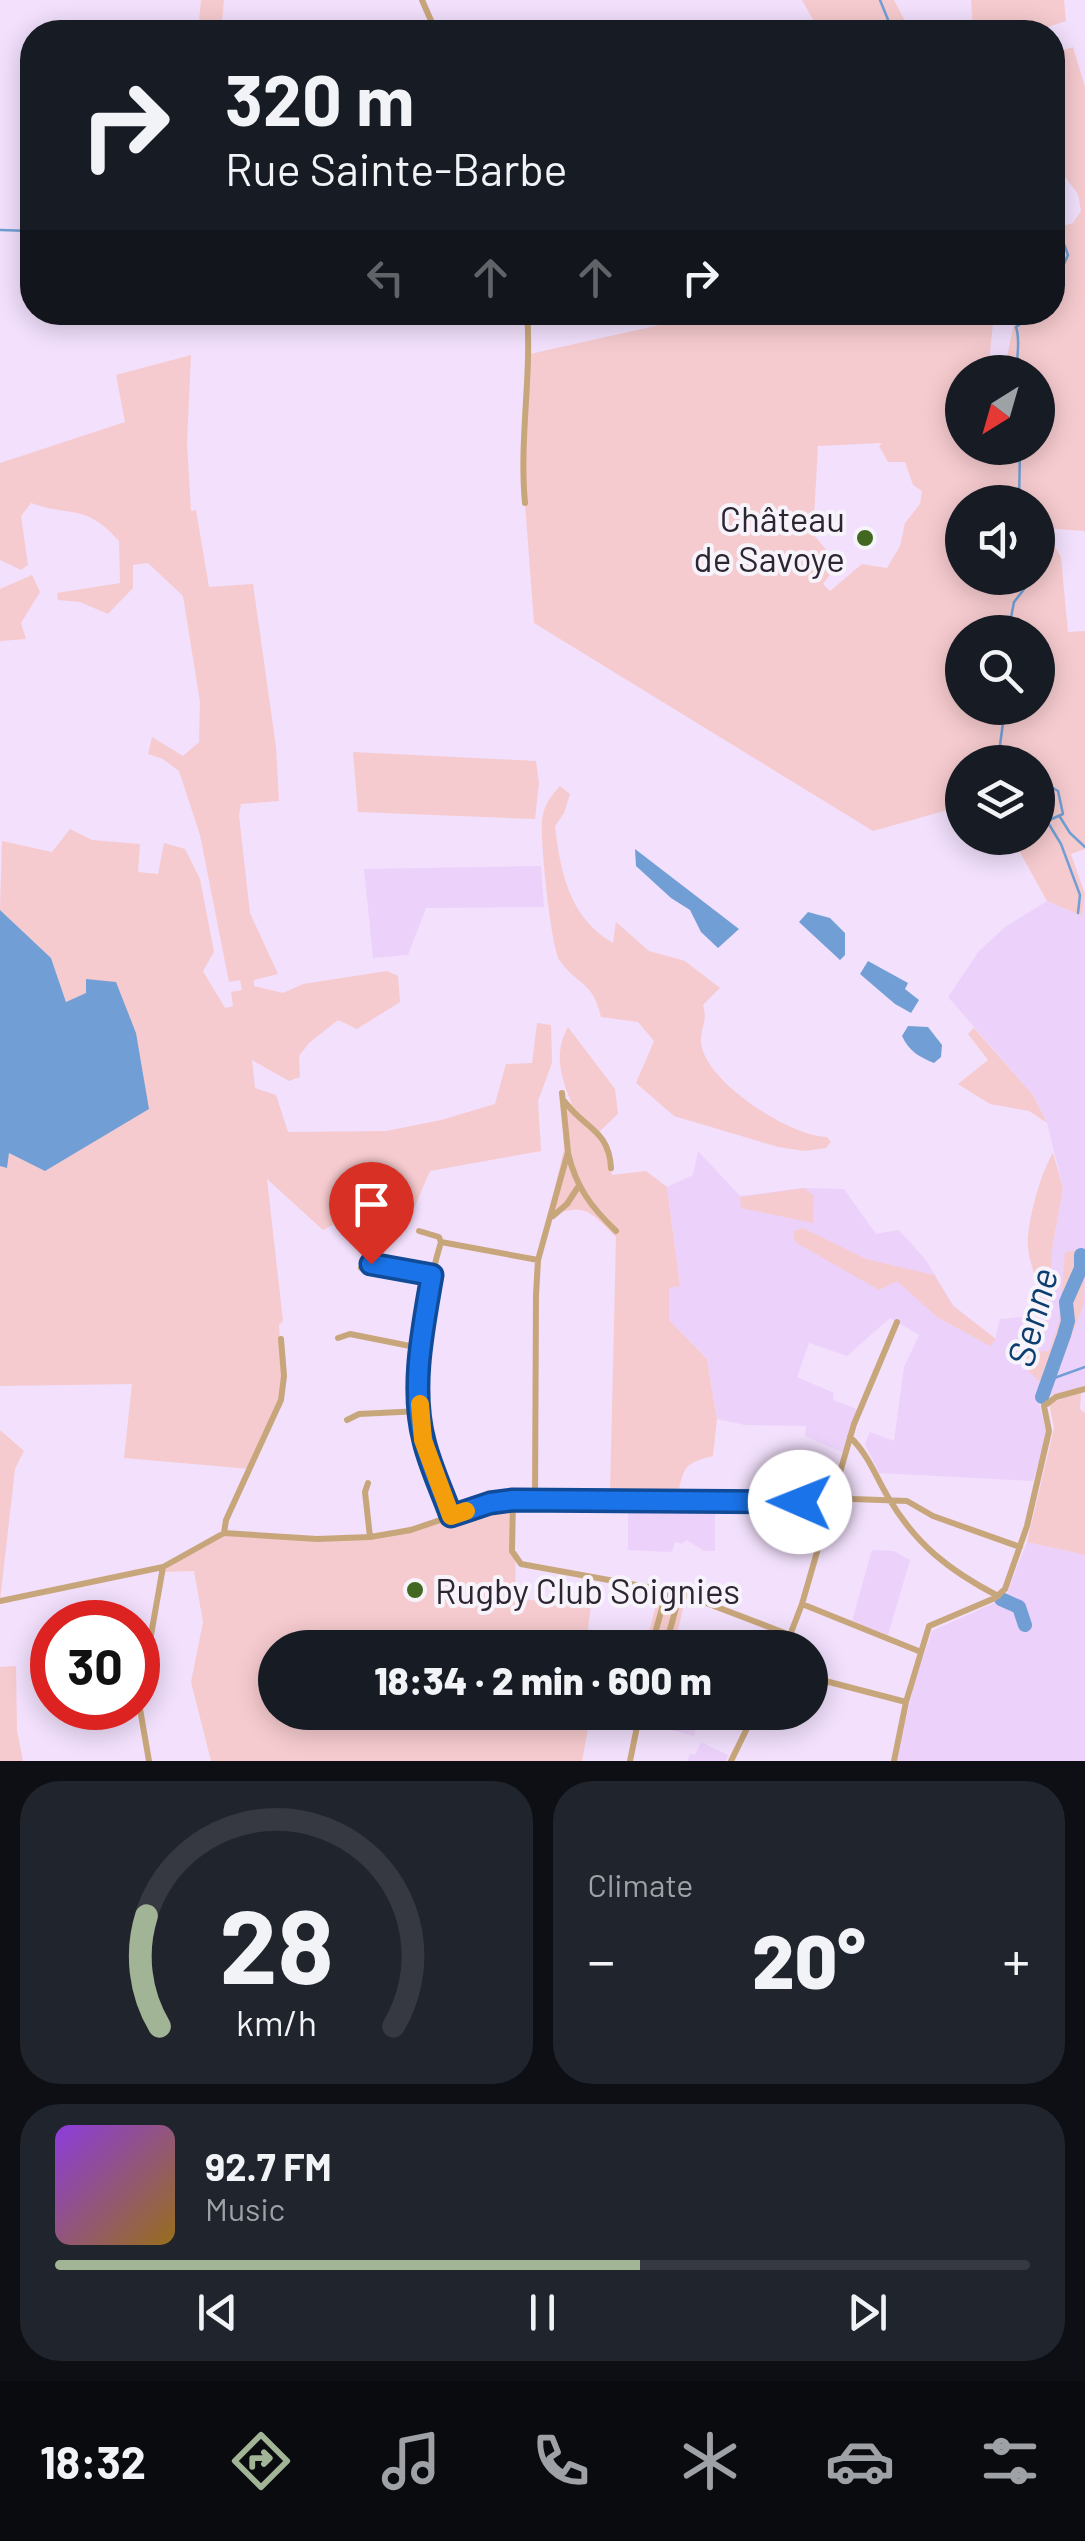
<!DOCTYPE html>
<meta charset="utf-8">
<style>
:root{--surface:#171b24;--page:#20242c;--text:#f1f3f6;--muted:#9ea1a6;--line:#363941;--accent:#a2b496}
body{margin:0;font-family:Barlow,sans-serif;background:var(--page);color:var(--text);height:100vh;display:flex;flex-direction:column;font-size:38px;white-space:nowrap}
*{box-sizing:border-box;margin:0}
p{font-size:32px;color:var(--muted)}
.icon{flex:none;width:55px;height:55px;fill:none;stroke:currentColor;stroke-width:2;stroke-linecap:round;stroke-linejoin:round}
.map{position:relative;height:1761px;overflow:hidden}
.details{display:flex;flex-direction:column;gap:20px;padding:20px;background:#0d0f14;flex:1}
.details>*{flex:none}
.hud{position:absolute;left:20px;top:20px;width:1045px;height:305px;border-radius:40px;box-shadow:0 5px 25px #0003;background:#171b24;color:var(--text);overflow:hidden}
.needle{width:65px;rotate:217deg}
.buttons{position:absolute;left:945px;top:355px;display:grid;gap:20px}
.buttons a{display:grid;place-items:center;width:110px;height:110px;border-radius:50%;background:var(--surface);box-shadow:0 5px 25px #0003;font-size:50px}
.speed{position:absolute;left:30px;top:1600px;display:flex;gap:20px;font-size:50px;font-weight:700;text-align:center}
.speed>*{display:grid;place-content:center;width:130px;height:130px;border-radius:50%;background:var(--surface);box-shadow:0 5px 25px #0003;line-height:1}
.speed .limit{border:15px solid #d22;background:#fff;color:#111}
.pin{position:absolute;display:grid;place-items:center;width:85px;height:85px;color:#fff;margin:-102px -42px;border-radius:50% 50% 50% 0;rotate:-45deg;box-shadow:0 0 10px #0007}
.pin .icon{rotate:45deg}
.me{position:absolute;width:110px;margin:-55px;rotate:271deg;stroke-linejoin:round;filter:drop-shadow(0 0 8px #0008)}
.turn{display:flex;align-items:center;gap:35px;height:210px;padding:0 40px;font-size:45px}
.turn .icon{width:130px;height:130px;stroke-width:2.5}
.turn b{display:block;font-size:70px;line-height:85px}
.lanes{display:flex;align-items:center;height:95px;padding:0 40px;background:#0003;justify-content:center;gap:50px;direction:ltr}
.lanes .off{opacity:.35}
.big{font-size:75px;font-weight:800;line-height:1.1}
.details .widget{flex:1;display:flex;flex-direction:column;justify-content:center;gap:15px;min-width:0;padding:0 35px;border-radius:40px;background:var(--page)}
.details .dial{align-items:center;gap:0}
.dial svg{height:260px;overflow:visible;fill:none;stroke:var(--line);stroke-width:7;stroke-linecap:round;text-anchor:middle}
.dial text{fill:var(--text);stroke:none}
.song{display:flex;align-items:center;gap:30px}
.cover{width:120px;height:120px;border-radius:15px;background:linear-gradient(135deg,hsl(270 70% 55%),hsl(40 70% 35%))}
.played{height:10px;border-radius:5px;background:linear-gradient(90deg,var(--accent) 60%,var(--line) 60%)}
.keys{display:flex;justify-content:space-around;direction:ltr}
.heat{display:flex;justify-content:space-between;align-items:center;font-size:55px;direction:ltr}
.details .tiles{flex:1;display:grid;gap:20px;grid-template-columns:1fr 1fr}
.widget:last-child{grid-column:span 2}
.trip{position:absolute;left:258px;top:1630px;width:570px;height:100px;border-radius:50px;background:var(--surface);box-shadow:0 5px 25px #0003;font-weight:800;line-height:100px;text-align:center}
.tabs{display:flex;height:160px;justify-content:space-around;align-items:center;background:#090b0e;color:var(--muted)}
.tabs .icon{width:70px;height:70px}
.tabs .active{color:var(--accent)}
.tabs b{font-size:45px;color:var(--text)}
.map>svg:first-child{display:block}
</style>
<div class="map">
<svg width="1085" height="1761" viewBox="0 0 1085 1761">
<rect width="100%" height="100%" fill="#f2e0fc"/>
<path fill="#ecd2fb" d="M541 866 544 907 426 908 408 955 373 958 364 869Z
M1085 896V1386L1045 1397 1039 1403 1047 1436 1033 1481 879 1473 865 1444 870 1432 894 1441 904 1367 919 1335 890 1318 847 1356 809 1343 797 1377 834 1393 833 1400 859 1410 846 1454 805 1436 806 1426 745 1425 717 1419 707 1359 669 1320V1287L680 1286 667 1187 693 1175 698 1151 740 1196 804 1188 844 1189 876 1234 899 1230 926 1260 953 1305 995 1339 1000 1319 1030 1316 1050 1304 1052 1250 1063 1188 1047 1123 1033 1095 948 997 979 951 1005 927 1047 901 1082 916Z
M628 1504H715V1551H704L687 1540 682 1544 675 1542 672 1552 628 1550Z
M1027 1542 1085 1555V1761H896L914 1684 932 1631 1005 1598Z
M872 1550 894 1551 910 1560 888 1635 852 1621Z
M660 1712 698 1722 694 1736 656 1726Z
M701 1742 728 1755 726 1761H687L690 1753 695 1755Z"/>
<path fill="#f6cbcf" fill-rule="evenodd" d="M201 0H224L221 32H198Z
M802 0H894L908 27 926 32H820Z
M971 0H1064L1066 21 1032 32H973Z
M1073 47 1085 87V531L1043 528 1061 557 1068 632 1085 631V849L1071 854 1085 894 1082 916 1047 901 1012 838H1038V762H962V806L873 831 534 623 522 464 530 354 713 313H994L988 372H962V448H1038V372H1004L1016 313 1052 312 1053 229 1073 223 1081 211 1078 194 1053 161V53ZM882 443 879 446 888 462H905L913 485 922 491 920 504 905 523 900 546 887 568 862 564 830 591 823 584 838 564 813 534 818 446ZM962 502H1038V578H962ZM962 632H1038V708H962Z
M191 355 187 443 191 511 196 510 209 587 253 584 276 747 279 801 241 804 239 815 250 913 278 974 254 980V986L283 993 303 984 387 971 398 976 400 1002 357 1029 338 1020 309 1043 299 1056 300 1077 289 1081 252 1060 255 1088 276 1095 288 1132 386 1131 441 1120 495 1104 506 1064 532 1063 537 1023 551 1025 552 1063 538 1101 541 1151 430 1171 406 1227 337 1223 323 1230 267 1179 283 1321 279 1325 283 1390 250 1469 124 1458 132 1384 0 1386V1166L7 1167 8 1153 87 993 66 1002 51 958 0 910 2 841 52 852 70 829 92 840 140 844 138 872 158 874 164 843 185 849 200 879 214 952 203 971 225 1008 233 1006 231 992 242 990 240 980 229 982 200 835 179 771 163 759 148 754 152 737 183 756 199 742 200 702 183 596 148 563 133 565V588L108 614 80 602 58 600 57 593 120 583 119 541C85 503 74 518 31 503L21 516 28 565 21 570 0 560V463L125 422 116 375Z
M32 575 40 592 21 623 26 639 0 641V589Z
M353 752 536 761 539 783 535 819 358 812Z
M560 786 570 794 564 813 555 826C561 874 569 917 613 943L616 922 649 951 685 961 720 988 703 1005C708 1022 700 1028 701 1043 705 1082 791 1137 827 1137L831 1142 826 1148 805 1151 778 1147 674 1116 636 1083 654 1041 638 1022 601 1017C593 981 578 986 560 961 551 948 540 840 542 820 544 805 550 797 560 786Z
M568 1027 615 1089 618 1114 600 1131 609 1149 612 1175 646 1171 667 1187 680 1286 669 1288V1320L707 1359 717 1419 713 1456C685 1463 684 1466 678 1494H610L616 1237C590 1211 585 1202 548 1217L564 1149 561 1100 572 1104C561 1078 553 1054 568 1027Z
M974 1028 1033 1095 1047 1123 1029 1111 990 1104 958 1084 988 1060 968 1034Z
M1053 1153 1063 1188 1052 1250 1050 1304 1030 1316 1028 1307 1039 1294C1037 1277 1029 1263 1028 1247 1026 1225 1041 1171 1053 1153Z
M804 1188 814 1196 813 1223 741 1208 740 1197Z
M803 1228 866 1259 934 1275 953 1306 996 1339 990 1346 937 1317 897 1281 879 1290 795 1242 793 1231Z
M1085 1249 1084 1304 1052 1386 1039 1381 1010 1353 1049 1351 1059 1322 1065 1252Z
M1081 1393 1080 1409 1085 1413V1555L1027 1542 1054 1428 1049 1403Z
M0 1430 24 1451 15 1469 0 1601Z
M513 1500C513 1535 518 1565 514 1599L591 1604 586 1647 275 1648V1712L591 1713 582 1761H211L191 1682 203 1622 194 1571 164 1572 167 1568 224 1533 317 1539 370 1537Z
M662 1599 684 1604 674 1647 645 1648 657 1601Z
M16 1666 17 1730 23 1761H0V1667Z"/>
<path fill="#719fd5" d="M635 849 739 929 718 948 701 932 690 910 671 898 636 866Z
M0 910 51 958 66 1002 86 993V979L116 982 136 1033 149 1109 45 1171 9 1153 7 1168 0 1166Z
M808 912 830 918 845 933V955L840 960 799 922Z
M868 961 908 983 905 989 919 1000 911 1013 895 1004 860 974Z
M908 1026 928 1027 942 1045 941 1057 934 1063C919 1057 909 1051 902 1036Z"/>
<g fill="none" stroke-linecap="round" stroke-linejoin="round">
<path stroke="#719fd5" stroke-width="2.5" d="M880 0 893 32
M0 230 32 231
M1052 240 1064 244 1068 255 1052 291
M1017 372C1016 356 1021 342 1016 327L1038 312
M1019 502 1020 448
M1012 632 1009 628 1014 602 1025 588 1022 578
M978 708V712L1003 723 1000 745 1023 762
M1038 790 1046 792 1053 788 1058 791 1063 814 1047 821 1061 844 1080 895 1078 913
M1060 817 1070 833 1085 847
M1046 1381 1085 1367"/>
<path stroke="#719fd5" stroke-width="14" d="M1042 1397 1064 1335 1068 1321 1066 1302 1081 1268V1255
M1001 1599 1019 1607 1025 1625"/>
<path stroke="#c8a67b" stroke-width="6" d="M422 0 436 32
M525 503C519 439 532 376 527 312
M565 1102C585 1129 609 1130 611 1168
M568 1153C576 1187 591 1207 616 1231
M553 1216 567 1204 578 1187
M419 1231 439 1237 441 1242
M361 1268 371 1263 431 1275
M338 1338 350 1334 420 1348
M347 1420 359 1414 420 1411
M850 1437C868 1454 876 1477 888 1497 916 1545 950 1571 998 1596
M368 1483 365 1492 370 1537
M834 1494 853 1499 907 1501 933 1516 1020 1547
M513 1500 512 1551 521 1564 680 1593 790 1635
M535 1500 536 1295 538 1260 568 1152 562 1093
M451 1516C442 1492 431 1467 424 1442 409 1387 425 1296 441 1242L538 1260
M224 1533 226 1520 281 1400 284 1376 281 1339
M0 1601 163 1567 224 1533 317 1539 370 1537 411 1530 481 1506 513 1500 831 1503
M802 1604 921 1652
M651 1648 667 1590
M665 1648 680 1593
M785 1648 802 1604 854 1424 897 1322
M810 1677 906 1702
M149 1761 139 1703 163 1567
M630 1761 640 1712
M731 1761 755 1712
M894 1761 906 1702 929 1626 995 1598 1005 1589 1027 1526 1049 1431 1044 1406 1056 1397 1085 1389"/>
</g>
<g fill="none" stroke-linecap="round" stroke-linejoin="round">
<defs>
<path id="route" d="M371 1264 432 1275C423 1328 410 1388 424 1441 430 1466 442 1491 451 1516L490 1503 513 1500 800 1502"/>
</defs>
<use href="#route" stroke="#114b97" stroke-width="25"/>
<use href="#route" stroke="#1a73e8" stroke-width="18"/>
<path stroke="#f59e0b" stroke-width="18" d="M420 1404 423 1440 451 1516 466 1511"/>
</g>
<g fill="#426721" stroke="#f7f3fa" stroke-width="4">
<circle cx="865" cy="538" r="10"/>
<circle cx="415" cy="1590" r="10"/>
</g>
<g text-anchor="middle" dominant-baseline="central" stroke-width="8" stroke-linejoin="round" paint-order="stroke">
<g font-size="35" fill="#2e2532" stroke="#f7f3fa" text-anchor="end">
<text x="845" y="518">Château<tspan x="845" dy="40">de Savoye</tspan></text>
<text x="435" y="1590" text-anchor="start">Rugby Club Soignies</text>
</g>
<g font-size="38" font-style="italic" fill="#0c3d6f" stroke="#f7f3fa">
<text transform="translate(1031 1317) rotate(-75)">Senne</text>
</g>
</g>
</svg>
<div class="buttons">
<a><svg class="needle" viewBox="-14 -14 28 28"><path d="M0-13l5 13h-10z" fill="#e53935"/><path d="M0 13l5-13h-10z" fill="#9ea1a6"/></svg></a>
<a><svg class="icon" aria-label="sound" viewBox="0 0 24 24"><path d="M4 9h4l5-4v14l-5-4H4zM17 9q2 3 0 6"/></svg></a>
<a><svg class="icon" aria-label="search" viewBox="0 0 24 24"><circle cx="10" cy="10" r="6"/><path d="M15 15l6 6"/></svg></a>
<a><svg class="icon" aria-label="layers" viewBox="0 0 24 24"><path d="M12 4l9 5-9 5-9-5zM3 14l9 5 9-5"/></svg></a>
</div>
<div class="speed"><div class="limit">30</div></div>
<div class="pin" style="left:371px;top:1264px;background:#d93025"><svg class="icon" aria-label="arrive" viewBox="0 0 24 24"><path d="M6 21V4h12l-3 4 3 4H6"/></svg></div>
<svg class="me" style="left:800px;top:1502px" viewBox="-20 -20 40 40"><circle r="19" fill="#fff"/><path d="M0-13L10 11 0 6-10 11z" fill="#1a73e8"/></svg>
<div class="trip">18:34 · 2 min · 600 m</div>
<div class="hud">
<div class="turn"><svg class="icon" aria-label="right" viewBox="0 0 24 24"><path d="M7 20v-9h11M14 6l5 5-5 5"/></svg><div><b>320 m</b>Rue Sainte-Barbe</div></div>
<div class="lanes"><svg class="icon off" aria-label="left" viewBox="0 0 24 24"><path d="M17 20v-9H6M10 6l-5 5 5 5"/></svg><svg class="icon off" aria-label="ahead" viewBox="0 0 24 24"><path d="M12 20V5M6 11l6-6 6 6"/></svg><svg class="icon off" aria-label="ahead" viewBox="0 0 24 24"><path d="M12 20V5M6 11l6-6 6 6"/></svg><svg class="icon" aria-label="right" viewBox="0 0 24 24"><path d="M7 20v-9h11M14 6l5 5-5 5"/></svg></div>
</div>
</div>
<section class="details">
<div class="tiles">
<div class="widget dial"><svg viewBox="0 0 100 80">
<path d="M14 69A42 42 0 1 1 86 69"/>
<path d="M14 69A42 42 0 0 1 10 35" stroke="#a2b496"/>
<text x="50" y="56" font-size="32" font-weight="700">28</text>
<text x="50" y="72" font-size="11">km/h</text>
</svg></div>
<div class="widget"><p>Climate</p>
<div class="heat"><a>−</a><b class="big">20°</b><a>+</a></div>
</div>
<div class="widget">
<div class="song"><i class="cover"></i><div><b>92.7 FM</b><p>Music</p></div></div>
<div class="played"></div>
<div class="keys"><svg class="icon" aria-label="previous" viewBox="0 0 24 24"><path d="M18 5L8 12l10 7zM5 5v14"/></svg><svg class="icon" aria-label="pause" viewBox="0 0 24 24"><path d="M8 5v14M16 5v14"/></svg><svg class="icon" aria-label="next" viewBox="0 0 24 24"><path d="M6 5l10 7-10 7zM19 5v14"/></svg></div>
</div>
</div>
</section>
<nav class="tabs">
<b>18:32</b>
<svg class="icon active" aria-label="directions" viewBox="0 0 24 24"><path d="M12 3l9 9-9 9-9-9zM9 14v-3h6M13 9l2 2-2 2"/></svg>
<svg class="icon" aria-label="music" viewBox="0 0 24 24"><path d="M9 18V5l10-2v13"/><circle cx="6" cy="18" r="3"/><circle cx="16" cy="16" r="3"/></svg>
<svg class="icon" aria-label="phone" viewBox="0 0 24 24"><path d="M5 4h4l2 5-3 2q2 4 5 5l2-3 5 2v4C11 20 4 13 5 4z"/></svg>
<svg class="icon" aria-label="climate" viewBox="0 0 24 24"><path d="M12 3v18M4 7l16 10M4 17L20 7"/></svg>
<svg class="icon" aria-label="car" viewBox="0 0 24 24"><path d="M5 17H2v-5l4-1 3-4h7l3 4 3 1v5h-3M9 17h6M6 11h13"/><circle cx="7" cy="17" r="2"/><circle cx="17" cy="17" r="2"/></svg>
<svg class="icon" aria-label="filters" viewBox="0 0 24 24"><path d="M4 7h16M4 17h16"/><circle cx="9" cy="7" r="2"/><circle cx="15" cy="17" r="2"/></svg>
</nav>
